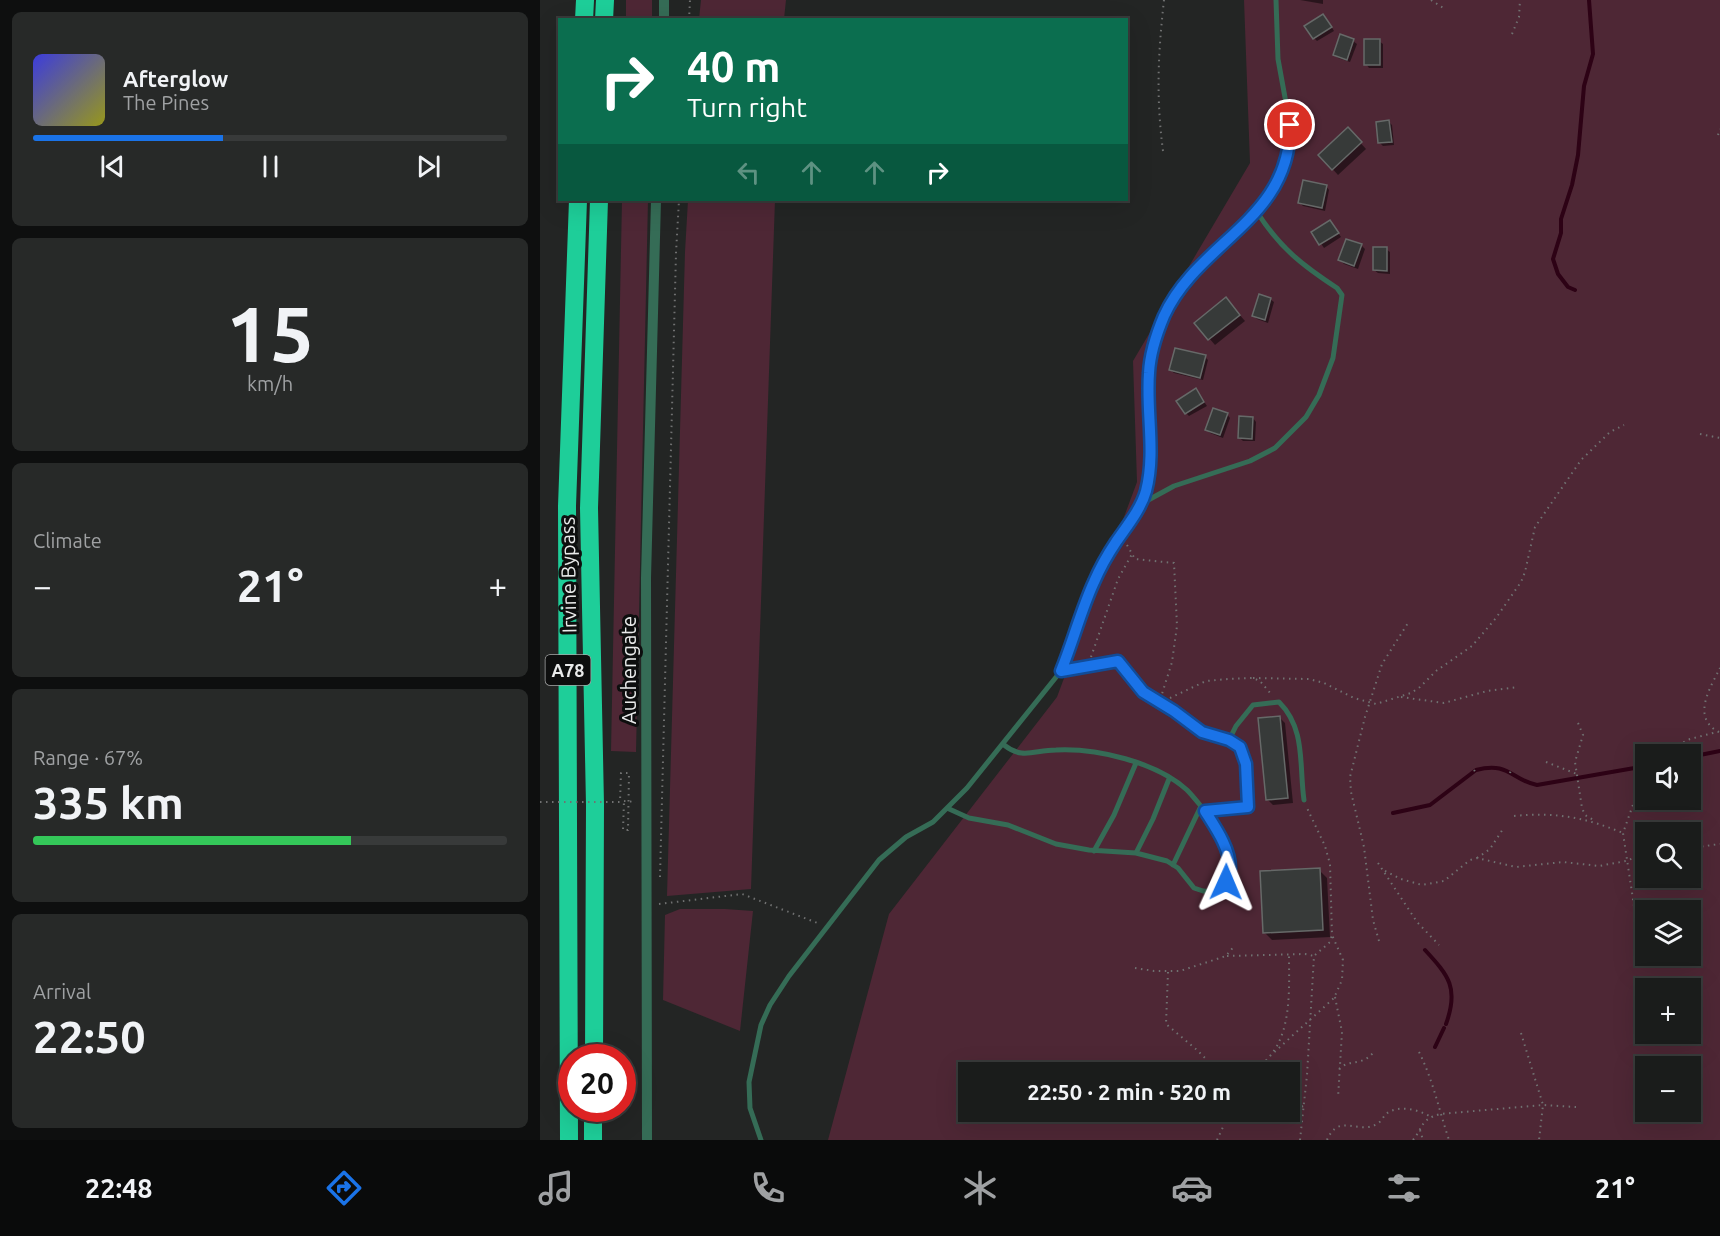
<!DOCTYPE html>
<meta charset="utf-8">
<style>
:root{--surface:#1a1c1b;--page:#272928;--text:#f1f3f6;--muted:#9fa1a3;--line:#383a3a;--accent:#1a73e8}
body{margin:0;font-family:Ubuntu,sans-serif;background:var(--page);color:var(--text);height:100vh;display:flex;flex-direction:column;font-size:22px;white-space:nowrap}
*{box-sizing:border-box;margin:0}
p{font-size:20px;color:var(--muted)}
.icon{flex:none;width:33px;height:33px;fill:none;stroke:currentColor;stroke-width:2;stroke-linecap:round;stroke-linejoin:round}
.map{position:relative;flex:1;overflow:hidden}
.drawer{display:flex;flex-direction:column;gap:12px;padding:12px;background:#0e0f0f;width:540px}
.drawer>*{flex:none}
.top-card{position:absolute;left:18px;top:18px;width:570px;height:183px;border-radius:0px;box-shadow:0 6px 24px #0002,0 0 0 2px var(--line);background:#0b6e4f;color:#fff;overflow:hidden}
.fabs{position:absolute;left:1095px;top:744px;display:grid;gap:12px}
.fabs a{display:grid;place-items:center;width:66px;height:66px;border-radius:0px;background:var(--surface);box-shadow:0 6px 24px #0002,0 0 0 2px var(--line);font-size:30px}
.speed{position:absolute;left:18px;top:1044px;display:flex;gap:12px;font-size:30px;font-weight:700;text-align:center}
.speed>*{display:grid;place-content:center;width:78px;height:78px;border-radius:50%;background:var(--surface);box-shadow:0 6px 24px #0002,0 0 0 2px var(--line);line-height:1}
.speed .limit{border:9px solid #d22;background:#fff;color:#111}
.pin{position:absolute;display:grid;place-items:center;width:51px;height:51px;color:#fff;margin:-26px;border:3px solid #fff;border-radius:50%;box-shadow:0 2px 6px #0007}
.me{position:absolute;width:66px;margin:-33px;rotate:1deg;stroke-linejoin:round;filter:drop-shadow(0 0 4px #0008)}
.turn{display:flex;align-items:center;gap:21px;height:126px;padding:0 30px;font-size:27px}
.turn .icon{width:78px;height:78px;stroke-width:2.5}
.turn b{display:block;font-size:42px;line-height:51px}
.lanes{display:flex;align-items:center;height:57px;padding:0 30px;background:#0003;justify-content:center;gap:30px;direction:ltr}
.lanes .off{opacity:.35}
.big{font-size:45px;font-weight:700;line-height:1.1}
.drawer .tile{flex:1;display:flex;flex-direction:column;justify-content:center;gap:9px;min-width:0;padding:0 21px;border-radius:9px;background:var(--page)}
.drawer .dial{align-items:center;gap:0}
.dial b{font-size:78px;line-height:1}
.song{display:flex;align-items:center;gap:18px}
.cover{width:72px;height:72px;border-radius:9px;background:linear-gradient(135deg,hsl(240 70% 55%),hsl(60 70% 35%))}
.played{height:6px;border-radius:3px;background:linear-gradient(90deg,var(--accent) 40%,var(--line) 40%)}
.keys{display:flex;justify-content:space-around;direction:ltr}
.heat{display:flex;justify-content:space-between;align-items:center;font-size:33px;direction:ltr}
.charge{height:9px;border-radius:4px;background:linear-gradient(90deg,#34c759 67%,var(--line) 0)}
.trip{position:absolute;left:418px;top:1062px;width:342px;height:60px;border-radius:0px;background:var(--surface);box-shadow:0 6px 24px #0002,0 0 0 2px var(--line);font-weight:700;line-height:60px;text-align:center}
.tab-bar{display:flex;height:96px;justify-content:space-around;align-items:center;background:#0a0b0b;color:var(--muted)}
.tab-bar .icon{width:42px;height:42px}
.tab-bar .selected{color:var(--accent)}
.tab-bar b{font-size:27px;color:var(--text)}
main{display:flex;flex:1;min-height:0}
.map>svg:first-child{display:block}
</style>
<main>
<section class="drawer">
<div class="tile">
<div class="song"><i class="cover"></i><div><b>Afterglow</b><p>The Pines</p></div></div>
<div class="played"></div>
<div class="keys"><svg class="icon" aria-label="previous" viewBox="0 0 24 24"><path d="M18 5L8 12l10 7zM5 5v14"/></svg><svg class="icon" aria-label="pause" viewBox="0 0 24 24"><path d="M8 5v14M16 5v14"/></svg><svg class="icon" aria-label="next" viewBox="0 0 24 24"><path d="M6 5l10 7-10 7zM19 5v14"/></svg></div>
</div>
<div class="tile dial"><b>15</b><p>km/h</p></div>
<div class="tile"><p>Climate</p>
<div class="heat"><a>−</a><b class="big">21°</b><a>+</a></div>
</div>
<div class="tile"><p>Range · 67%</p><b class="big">335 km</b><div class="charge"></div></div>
<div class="tile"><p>Arrival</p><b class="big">22:50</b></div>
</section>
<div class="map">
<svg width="1180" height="1140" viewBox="0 0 1180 1140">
<rect width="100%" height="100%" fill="#232524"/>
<path fill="#4e2735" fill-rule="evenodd" d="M86 0H112V19H86Z
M161 0H246L244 19H159Z
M704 0H1180V1140H288L349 914 517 697 597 482 593 361 710 163ZM1106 754H1150V800H1106ZM1106 832H1150V878H1106ZM1106 910H1150V956H1106ZM1106 988H1150V1034H1106ZM1106 1066H1150V1112H1106ZM429 1072H750V1112H429Z
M82 200H108L96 752 71 751Z
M148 200H235L211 889 127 896 145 252Z
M140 909H185L213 911 200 1031 123 1000 125 915Z"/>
<path fill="#0007" d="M760 0H783V4Z
M787 19 794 31 777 41 774 38Z
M801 36 813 41 817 44 810 62 798 58 794 54Z
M839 41 843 44V68H829L826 64Z
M849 122 852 125 854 145 843 146 840 143Z
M808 129 826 149 798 175 780 155Z
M786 186 789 190 785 211 763 206 760 203Z
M793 225 801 237 784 248 773 232Z
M807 240 822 246 825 249 818 269 804 264 800 260Z
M846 249 850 252V274L838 273 834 270Z
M730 299 734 302 728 323 717 319 714 316Z
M691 305 705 321 675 345 656 323Z
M665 357 668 360 663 380 634 373 631 370Z
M656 390 667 406 649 416 646 413Z
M687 414 690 418 683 438 670 433 666 429Z
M713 418 716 422 715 441H703L700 438Z
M739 717 745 723 753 803 733 805 727 799Z
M779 870 787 878 790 937 732 940 724 932Z"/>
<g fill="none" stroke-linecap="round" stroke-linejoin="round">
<path stroke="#2d0215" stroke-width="4" d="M1035 290 1028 287 1018 274 1013 259 1021 233V219L1032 185 1038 155 1044 86 1053 54 1049 0
M1150 757 1180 751
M853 813 890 805 936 770C969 761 971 780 997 785L1106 766
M885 950C909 976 919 988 906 1024
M895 1047 904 1028"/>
</g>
<path fill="#373a39" stroke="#666968" stroke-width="1.5" d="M783 14 792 27 773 39 764 26Z
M800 34 814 39 807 60 793 55Z
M824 39H840V65H824Z
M849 120 852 142 838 143 836 122Z
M808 127 822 142 792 170 778 155Z
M763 180 787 185 782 208 758 203Z
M790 220 799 233 779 245 771 232Z
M806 239 822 244 814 266 798 260Z
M833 247H847V271L833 270Z
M719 294 731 298 725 320 712 316Z
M686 297 700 315 668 340 654 323Z
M635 348 666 355 660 378 629 370Z
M656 388 664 402 645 414 636 401Z
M673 408 688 413 680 435 665 430Z
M699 416 713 417 712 439 698 438Z
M740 716 748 798 726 800 718 718Z
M780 868 783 930 723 933 720 871Z"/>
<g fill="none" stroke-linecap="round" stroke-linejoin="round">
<path stroke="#707171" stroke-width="2" stroke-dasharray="1.5 4.5" stroke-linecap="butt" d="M891 0 905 9
M149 20 150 0
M972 34 979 17 980 0
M1178 135 1180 129
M623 151C616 97 618 54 624 0
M1160 434 1180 438
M587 545 595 559 634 563 637 626 632 662 622 694
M551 657 578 579 592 554
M713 678 769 679 784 683 814 698 836 704 871 693 880 687 896 671 932 646 956 618 981 582 985 572 995 527 1041 460 1070 432 1084 425
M861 697 904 703 947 691 978 687
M630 698 666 681 688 679 713 678 720 681 731 694
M1038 723 1043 735 1035 762 1042 808 1045 815 1055 821
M1179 732C1151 718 1170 688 1180 668
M1138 745 1150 739 1177 732
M1006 762 1037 774
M934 770 936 773
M970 773 971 770
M84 801 96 802
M974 816C1015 812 1044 817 1083 833
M1150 848 1180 844
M937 858 950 849 963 829
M838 863 877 922 899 945
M845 871 861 879 882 885 904 881 930 860 937 858 976 867 1023 862 1059 866 1086 861 1106 853
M120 877 136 253 139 200
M119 904 202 894 280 924
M1094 906 1083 833 1095 799
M839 941 833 920 824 847 811 792 810 777 825 717 842 664 868 623
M687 956 765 954 774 956
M595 968 614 971H640L686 956 695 945
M628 972 626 1024 657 1050 679 1072
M795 997 802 1032 798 1098
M981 1033 1003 1105 999 1140
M879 1052C893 1080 899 1110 909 1140
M730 1056 794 998 802 980 803 960 792 935
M799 1069C811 1058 820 1067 833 1053
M712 1072C718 1067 725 1062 730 1056 752 1030 749 987 749 955
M750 1109 764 1106
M720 1118 740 1112
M880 1130 883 1140
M677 1140 690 1112
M760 1140 767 1075 774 956 790 942 792 935 790 864 785 846 767 808
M787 1140C799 1112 818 1135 837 1124 841 1122 843 1117 846 1114 858 1104 880 1110 891 1117
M873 1140C884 1126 880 1120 900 1114L1003 1105 1036 1107"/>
<path stroke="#356c56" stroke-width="5" d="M601 504 634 486 710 461 735 448 766 417 779 395 793 358 802 295 797 288C762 265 740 248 717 212
M521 671 554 582 605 494 611 466 609 374 613 346 624 316 640 288 665 262 708 222 730 196 742 171 750 145V125L738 59 736 0
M689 740 696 726 713 705 739 702C766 729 759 765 764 800
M407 808 429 818 468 825 516 844 549 850 596 853 627 861 638 868 654 888 663 891 675 892C679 889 684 885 686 882 700 861 676 829 665 811
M554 851 574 815 596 763
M596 853 613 819 629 779
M633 865 661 806
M221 1140 210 1108 209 1082 221 1025 230 1005 249 976 339 860 366 837 393 822 427 788 521 671 577 661 603 692 634 710 662 732 689 740 700 747 706 764 708 807 665 811C659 804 653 796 647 790 616 762 557 748 516 750 494 750 483 760 464 745"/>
<path stroke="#356c56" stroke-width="10" d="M124 20V0
M107 1140 106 578 116 200"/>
<path stroke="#1ece99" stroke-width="18" d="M44 20 45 0
M64 20 65 0
M54 1058 55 805 49 508 59 200
M29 1140 27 506 38 200
M53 1140V1108"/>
<path stroke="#707171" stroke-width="2" stroke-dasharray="1.5 4.5" stroke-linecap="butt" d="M0 802H80L81 773H89L88 830H83L84 801"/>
</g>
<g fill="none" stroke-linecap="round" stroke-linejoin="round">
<defs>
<path id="route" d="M686 882C687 877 690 872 690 868 690 848 675 827 665 811L708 807 706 764 700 747 689 740 662 732 634 711 603 692 578 661 521 671C533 642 541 610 554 582 560 568 568 554 576 542 587 526 601 509 606 491 616 452 606 413 609 373 610 353 616 335 624 316 658 241 751 220 750 125"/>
</defs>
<use href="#route" stroke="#114b97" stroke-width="15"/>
<use href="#route" stroke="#1a73e8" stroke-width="10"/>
</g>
<g text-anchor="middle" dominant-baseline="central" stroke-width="6" stroke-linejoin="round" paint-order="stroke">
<rect fill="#0d0e0e" stroke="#a7a8a8" stroke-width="1.5" x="5.5" y="655" width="45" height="30" rx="4.5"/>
<g font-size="18" font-weight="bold" fill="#e9eaea">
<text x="28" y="670">A78</text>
</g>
<g font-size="20" fill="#e9eaea" stroke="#0d0e0e">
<text transform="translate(28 575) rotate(-91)">Irvine Bypass</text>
<text transform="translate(88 670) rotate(-90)">Auchengate</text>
</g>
</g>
</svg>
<div class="fabs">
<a><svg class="icon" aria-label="sound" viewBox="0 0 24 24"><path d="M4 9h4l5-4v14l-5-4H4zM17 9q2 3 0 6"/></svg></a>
<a><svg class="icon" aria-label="search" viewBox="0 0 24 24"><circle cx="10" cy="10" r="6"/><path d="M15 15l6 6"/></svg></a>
<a><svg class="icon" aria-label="layers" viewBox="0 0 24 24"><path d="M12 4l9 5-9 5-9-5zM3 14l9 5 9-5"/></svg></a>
<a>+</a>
<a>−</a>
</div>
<div class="speed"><div class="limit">20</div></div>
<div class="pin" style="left:750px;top:125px;background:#d93025"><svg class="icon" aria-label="arrive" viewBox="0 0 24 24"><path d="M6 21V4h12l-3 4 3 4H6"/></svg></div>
<svg class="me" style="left:686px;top:882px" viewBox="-20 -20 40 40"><path d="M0-17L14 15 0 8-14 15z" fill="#1a73e8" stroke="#fff" stroke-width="4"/></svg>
<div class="trip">22:50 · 2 min · 520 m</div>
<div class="top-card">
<div class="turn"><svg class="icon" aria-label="right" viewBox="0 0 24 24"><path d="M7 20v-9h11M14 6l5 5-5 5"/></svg><div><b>40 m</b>Turn right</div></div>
<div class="lanes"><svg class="icon off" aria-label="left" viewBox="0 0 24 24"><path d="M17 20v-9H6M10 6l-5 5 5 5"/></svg><svg class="icon off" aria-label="ahead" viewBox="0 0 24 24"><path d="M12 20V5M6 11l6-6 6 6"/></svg><svg class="icon off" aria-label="ahead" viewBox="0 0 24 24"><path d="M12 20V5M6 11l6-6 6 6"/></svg><svg class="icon" aria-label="right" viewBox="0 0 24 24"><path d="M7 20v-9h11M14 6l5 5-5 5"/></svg></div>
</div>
</div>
</main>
<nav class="tab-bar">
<b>22:48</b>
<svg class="icon selected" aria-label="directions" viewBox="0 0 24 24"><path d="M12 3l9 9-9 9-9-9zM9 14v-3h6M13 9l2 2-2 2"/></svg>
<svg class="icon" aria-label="music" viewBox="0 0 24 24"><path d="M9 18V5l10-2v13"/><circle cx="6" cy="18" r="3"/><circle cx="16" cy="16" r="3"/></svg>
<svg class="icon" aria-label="phone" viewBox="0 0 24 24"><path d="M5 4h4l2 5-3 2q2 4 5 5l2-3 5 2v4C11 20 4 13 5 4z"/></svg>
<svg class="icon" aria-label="climate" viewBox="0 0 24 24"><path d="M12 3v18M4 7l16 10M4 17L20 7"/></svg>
<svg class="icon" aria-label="car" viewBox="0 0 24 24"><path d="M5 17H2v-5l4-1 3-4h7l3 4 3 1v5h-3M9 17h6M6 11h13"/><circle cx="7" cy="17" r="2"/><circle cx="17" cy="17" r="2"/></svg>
<svg class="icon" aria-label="filters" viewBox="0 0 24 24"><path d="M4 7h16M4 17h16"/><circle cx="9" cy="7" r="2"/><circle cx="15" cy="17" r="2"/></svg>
<b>21°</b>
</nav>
